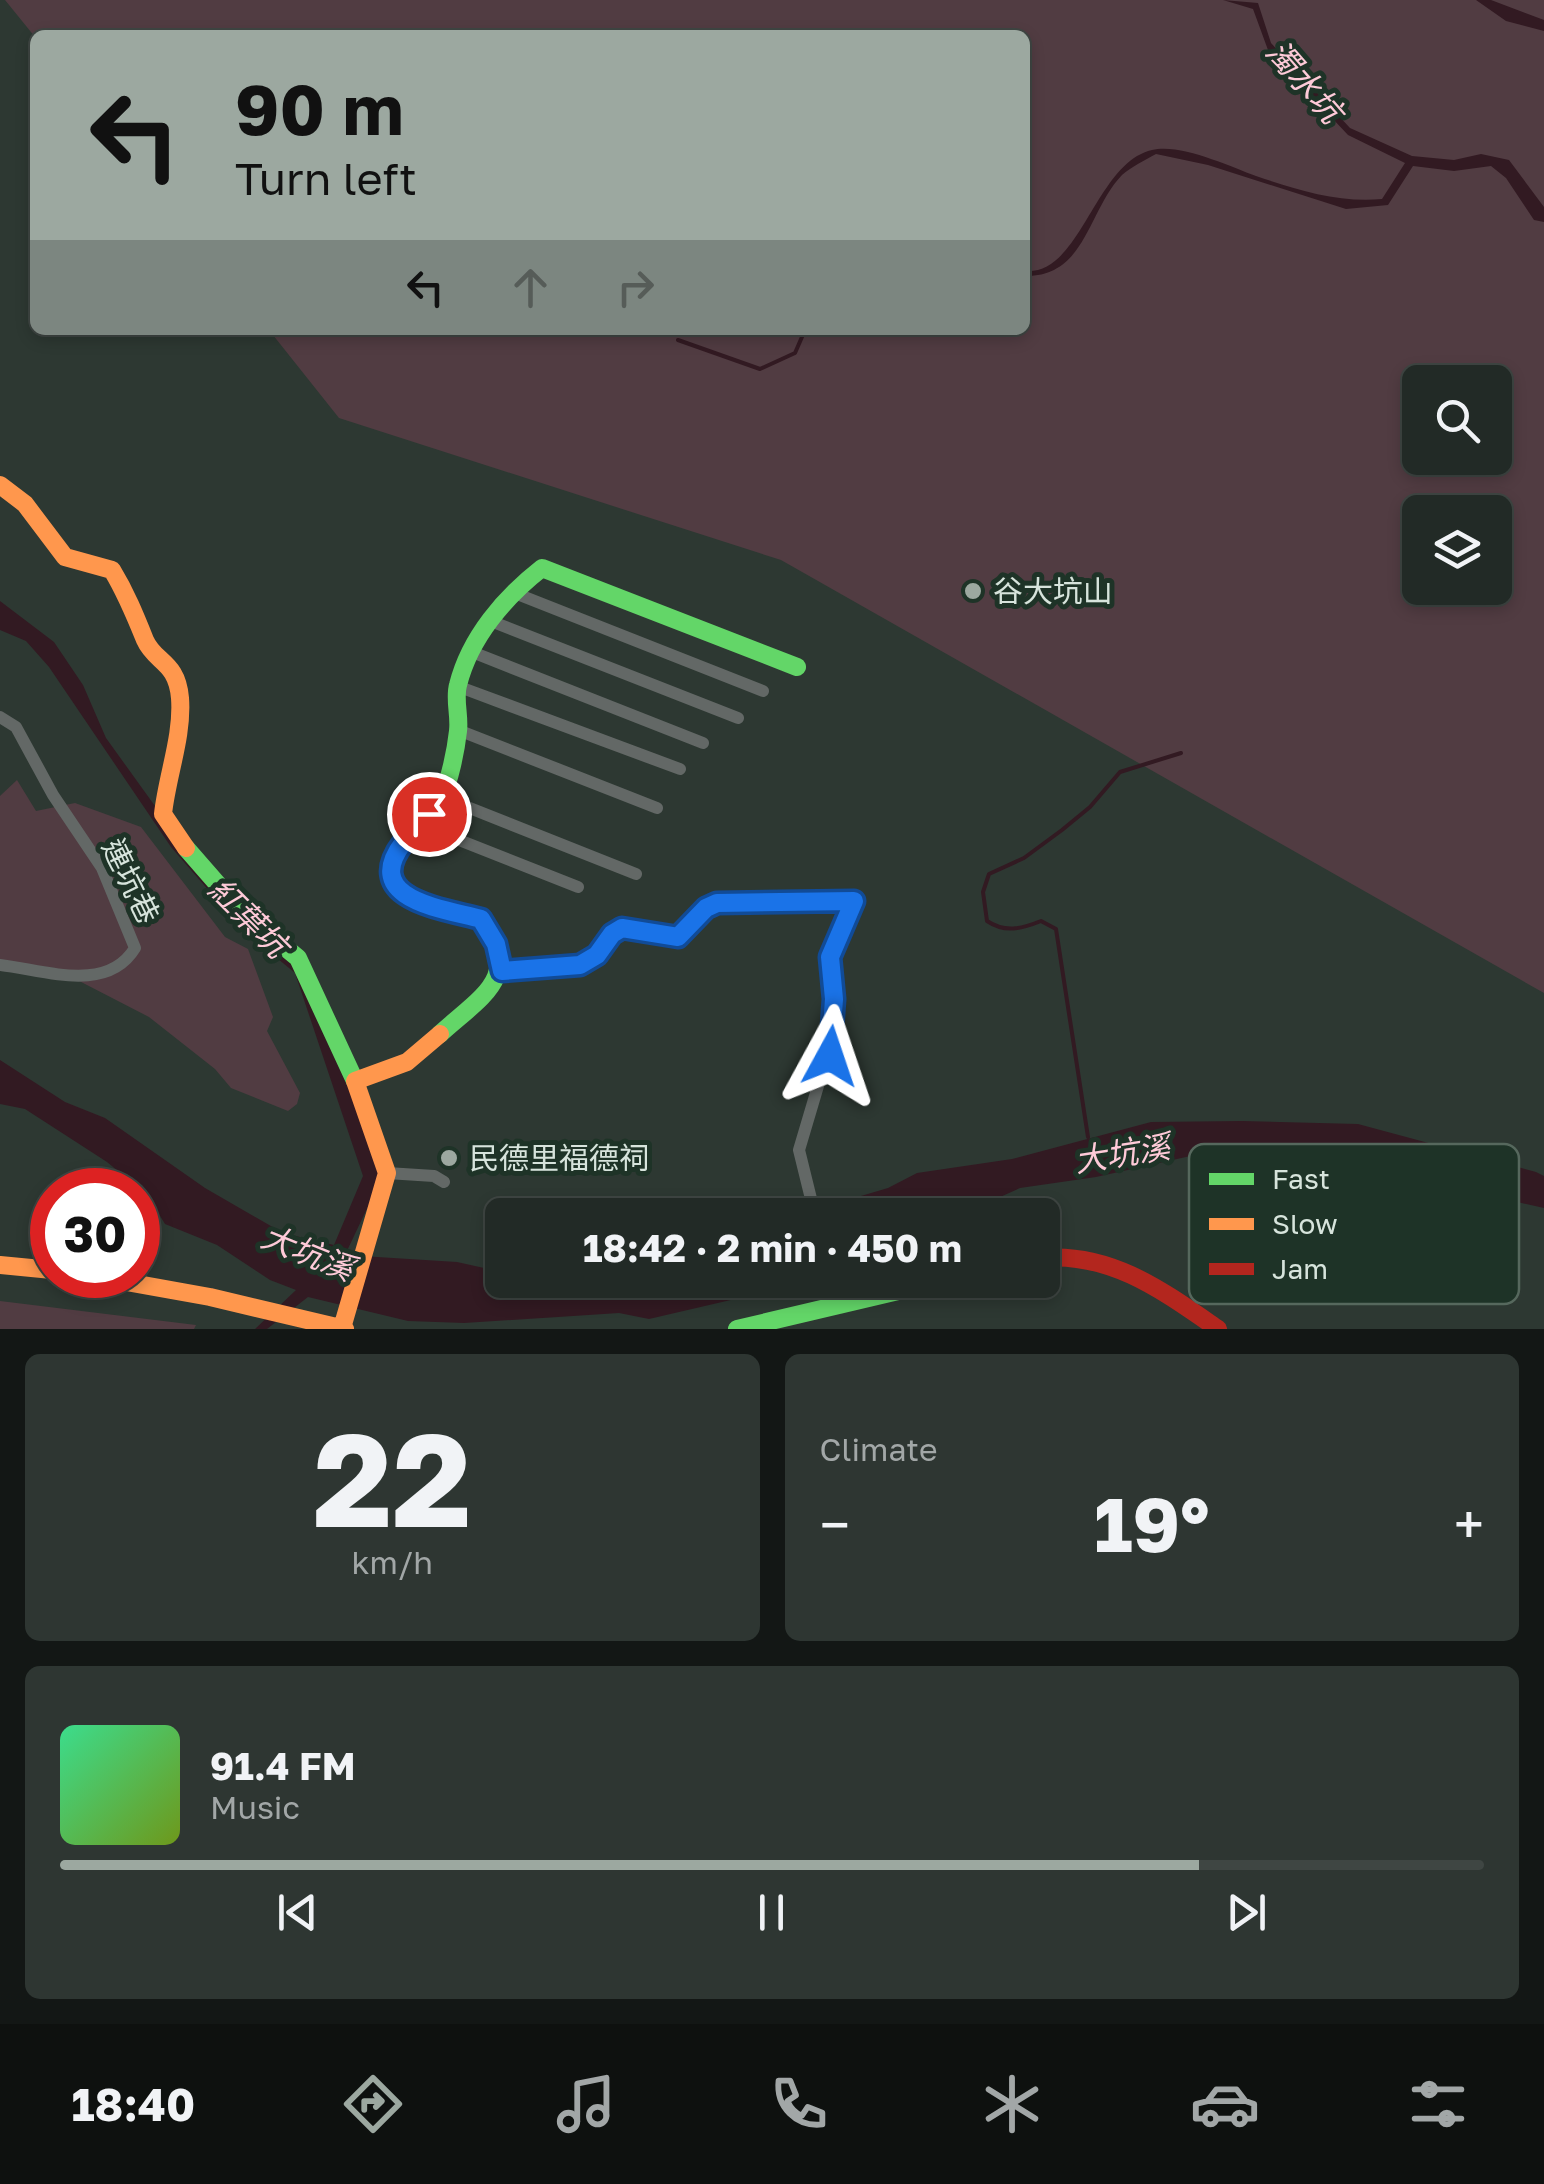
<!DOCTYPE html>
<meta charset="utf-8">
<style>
:root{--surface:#222a26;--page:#2e3632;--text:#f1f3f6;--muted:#a2a7a7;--line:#3f4643;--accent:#9ca8a0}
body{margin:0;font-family:"Golos Text","Noto Sans TC",sans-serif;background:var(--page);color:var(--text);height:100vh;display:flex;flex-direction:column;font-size:38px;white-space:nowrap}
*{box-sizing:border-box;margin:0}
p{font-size:32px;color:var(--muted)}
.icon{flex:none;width:55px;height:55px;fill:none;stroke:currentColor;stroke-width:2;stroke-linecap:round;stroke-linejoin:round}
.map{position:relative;height:1329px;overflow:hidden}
.details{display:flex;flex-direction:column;gap:25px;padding:25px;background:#131715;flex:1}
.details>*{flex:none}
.guide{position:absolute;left:30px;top:30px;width:1000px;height:305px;border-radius:15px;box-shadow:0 5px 15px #0003,0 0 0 2px var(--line);background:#9ca8a0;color:#111;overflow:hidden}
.buttons{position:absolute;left:1402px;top:365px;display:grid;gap:20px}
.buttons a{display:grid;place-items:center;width:110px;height:110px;border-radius:15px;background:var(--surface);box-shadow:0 5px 15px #0003,0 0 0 2px var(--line);font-size:50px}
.speed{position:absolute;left:30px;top:1168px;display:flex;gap:20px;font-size:50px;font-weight:700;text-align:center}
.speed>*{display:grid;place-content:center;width:130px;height:130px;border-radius:50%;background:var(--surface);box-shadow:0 5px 15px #0003,0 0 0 2px var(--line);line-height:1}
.speed .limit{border:15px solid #d22;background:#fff;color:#111}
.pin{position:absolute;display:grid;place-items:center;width:85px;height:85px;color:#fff;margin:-42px;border:5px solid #fff;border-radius:50%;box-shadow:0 2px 10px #0007}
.me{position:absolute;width:110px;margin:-55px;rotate:5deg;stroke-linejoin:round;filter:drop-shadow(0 0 8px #0008)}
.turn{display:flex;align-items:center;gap:35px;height:210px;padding:0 40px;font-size:45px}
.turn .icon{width:130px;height:130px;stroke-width:2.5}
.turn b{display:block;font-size:70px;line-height:85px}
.lanes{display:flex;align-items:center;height:95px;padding:0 40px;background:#0003;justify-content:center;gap:50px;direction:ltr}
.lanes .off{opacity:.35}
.big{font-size:75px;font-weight:700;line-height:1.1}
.details .widget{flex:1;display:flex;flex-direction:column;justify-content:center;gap:15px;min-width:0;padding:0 35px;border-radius:15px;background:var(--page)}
.details .dial{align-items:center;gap:0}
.dial b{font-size:130px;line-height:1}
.song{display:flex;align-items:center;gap:30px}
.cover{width:120px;height:120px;border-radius:15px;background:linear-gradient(135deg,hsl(150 70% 55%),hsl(80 70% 35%))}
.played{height:10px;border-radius:5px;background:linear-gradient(90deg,var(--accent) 80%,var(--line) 80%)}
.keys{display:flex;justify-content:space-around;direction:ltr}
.heat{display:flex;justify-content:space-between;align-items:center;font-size:55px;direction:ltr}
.details .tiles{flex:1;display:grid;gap:25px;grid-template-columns:1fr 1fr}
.widget:last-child{grid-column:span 2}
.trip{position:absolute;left:485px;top:1198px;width:575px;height:100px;border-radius:15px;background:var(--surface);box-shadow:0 5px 15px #0003,0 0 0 2px var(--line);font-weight:700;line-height:100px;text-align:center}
.tabs{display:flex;height:160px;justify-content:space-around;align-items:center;background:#0e110f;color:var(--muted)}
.tabs .icon{width:70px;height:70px}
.tabs .on{color:var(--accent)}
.tabs b{font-size:45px;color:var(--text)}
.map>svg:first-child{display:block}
</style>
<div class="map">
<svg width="1544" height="1329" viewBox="0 0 1544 1329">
<rect width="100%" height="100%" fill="#2d3832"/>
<path fill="#513c42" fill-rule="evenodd" d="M5 0H1544V993L781 560 339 418 269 330H1025V35L35 37ZM1420 382H1495V458H1420ZM1420 512H1495V588H1420Z
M17 780 36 811 75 803 141 827 225 937 248 949 273 1017 267 1031 300 1093 297 1104 288 1111 231 1088 215 1069 149 1017 54 968 0 961V796Z
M0 1301 196 1325 194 1329H0Z"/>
<path fill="#321a22" d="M1223 0 1258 3 1271 43 1350 128 1412 156 1454 160 1481 154 1509 160 1544 207V222L1534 220 1506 178 1491 166 1454 171 1413 166 1388 205 1346 209 1208 165 1156 154C1145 160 1131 167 1122 175 1088 210 1086 277 1025 276V271C1081 276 1095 163 1152 150 1180 143 1229 166 1256 176 1297 190 1339 203 1382 199L1405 163 1348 135 1268 50 1253 9Z
M1476 0H1491L1544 20V31L1506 21Z
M0 601 54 642 83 685 106 738 160 813 283 943 376 1147 381 1179 345 1255 457 1262 502 1272V1280H775L735 1299 649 1319 619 1313 464 1323 408 1321 308 1297 267 1329H255L296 1290 270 1280 217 1245 165 1224 148 1196 107 1162 25 1109 0 1104V1060L65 1102 105 1118 205 1188 283 1233 334 1245 363 1176 295 973 243 930 171 847 49 667 26 641 0 630Z
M1242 1121 1358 1124 1536 1172 1544 1176V1208L1394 1175 1324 1173 1213 1151 1096 1177 1020 1188 960 1215H792L812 1204 844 1201 888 1188 917 1173 1012 1159 1151 1122Z"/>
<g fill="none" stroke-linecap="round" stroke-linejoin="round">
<path stroke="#321a22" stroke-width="4" d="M678 340 760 369 795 353 805 330
M1088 1137 1056 929 1041 921C1021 929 1005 933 987 921L983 892 989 874 1024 858 1062 830 1090 807 1120 772 1181 753"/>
<path stroke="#636866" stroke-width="12" d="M512 592 763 691
M488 620 738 718
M472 652 703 743
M457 686 680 769
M0 717 16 727 53 795 102 868 135 948C107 994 44 970 0 965
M458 730 657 808
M442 797 636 874
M421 825 578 887
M502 971 579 965 597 955 612 934 622 928 677 937 717 903 855 901 830 957 834 1032 799 1150 815 1215
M387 1173 434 1176 444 1182
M831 1280 836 1305"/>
<path stroke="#63d668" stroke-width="18" d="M186 848 241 911 298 958 355 1081
M440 1034C483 995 523 977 481 919 456 912 402 909 393 881 382 846 427 823 441 798 450 781 456 749 458 731 460 716 454 699 458 685 470 637 505 597 542 568L797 667
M737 1329 945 1280"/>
<path stroke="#ff974d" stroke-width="18" d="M0 485 25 504 65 557 112 570C126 593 135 615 145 640 155 663 177 661 180 698 183 736 167 776 163 814L186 848
M0 1265 52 1270
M87 1275 210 1297 345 1329
M342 1328 387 1173 355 1081 407 1062 440 1034"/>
<path stroke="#b3261e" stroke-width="18" d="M1042 1258C1111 1252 1163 1291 1218 1329"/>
</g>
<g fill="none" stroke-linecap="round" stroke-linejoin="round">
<defs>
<path id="route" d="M429 814C421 825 410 832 403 843 360 900 445 909 481 919L496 944 502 971 580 965 597 955 612 934 622 928 678 937 706 908 717 903 854 901 830 957 834 999 830 1056"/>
</defs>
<use href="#route" stroke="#114b97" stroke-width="25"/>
<use href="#route" stroke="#1a73e8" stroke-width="18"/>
</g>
<g fill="#9ca8a0" stroke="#1e3327" stroke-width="4">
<circle cx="973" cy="591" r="10"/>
<circle cx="449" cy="1158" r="10"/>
</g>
<g text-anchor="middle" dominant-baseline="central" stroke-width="10" stroke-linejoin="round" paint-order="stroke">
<g font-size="30" fill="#d7e4dc" stroke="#1e3327" text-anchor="start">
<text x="993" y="591">谷大坑山</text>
<text x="469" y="1158">民德里福德祠</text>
</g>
<g font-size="30" fill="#d7e4dc" stroke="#1e3327">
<text transform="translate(131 881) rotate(64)">連坑巷</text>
</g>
<g font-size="32" font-style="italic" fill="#fecad8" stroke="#1e3327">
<text transform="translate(1305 81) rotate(49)">濁水坑</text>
<text transform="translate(249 917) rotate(45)">紅葉坑</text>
<text transform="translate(1122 1153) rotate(-9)">大坑溪</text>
<text transform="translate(308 1252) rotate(22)">大坑溪</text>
</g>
</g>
<rect x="1189" y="1144" width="330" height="160" rx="15" fill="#1e3327" stroke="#56685d" stroke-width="2.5"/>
<rect x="1209" y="1173" width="45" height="12" fill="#63d668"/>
<rect x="1209" y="1218" width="45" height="12" fill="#ff974d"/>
<rect x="1209" y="1263" width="45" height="12" fill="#b3261e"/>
<g font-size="28" fill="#d7e4dc">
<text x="1272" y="1189">Fast</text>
<text x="1272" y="1234">Slow</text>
<text x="1272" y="1279">Jam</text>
</g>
</svg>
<div class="buttons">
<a><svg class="icon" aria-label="search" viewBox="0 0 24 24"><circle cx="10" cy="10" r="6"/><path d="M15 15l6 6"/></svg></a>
<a><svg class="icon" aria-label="layers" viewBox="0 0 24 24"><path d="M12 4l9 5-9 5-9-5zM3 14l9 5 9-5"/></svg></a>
</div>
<div class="speed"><div class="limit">30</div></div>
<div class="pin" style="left:429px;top:814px;background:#d93025"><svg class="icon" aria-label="arrive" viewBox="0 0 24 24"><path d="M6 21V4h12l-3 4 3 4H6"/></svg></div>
<svg class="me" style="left:830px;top:1056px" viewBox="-20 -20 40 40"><path d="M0-17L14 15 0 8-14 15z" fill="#1a73e8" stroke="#fff" stroke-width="4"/></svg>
<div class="trip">18:42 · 2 min · 450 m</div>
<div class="guide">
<div class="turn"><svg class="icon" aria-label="left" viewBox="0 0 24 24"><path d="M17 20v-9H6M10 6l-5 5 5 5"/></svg><div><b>90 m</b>Turn left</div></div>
<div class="lanes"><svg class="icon" aria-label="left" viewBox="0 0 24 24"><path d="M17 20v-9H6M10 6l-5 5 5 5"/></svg><svg class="icon off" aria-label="ahead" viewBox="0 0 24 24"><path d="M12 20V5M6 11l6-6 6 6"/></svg><svg class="icon off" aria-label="right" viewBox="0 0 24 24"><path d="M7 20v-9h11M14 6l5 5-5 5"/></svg></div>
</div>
</div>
<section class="details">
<div class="tiles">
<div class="widget dial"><b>22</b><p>km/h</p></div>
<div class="widget"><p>Climate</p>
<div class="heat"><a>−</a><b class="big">19°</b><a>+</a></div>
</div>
<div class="widget">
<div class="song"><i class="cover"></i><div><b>91.4 FM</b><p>Music</p></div></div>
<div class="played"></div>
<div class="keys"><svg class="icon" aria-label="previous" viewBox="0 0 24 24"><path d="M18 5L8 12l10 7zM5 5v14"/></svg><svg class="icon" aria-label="pause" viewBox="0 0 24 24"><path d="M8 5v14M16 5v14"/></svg><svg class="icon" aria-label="next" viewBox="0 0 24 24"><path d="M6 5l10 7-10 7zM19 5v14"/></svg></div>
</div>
</div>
</section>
<nav class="tabs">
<b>18:40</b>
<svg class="icon on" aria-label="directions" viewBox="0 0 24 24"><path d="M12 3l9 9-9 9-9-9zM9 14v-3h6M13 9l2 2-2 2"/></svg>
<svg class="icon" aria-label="music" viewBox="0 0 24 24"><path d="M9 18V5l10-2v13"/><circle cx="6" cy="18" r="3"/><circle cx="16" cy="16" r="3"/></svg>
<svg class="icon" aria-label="phone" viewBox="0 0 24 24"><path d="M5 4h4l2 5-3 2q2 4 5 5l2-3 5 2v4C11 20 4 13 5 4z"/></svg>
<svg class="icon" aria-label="climate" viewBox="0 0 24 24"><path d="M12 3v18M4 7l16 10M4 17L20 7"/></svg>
<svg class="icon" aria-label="car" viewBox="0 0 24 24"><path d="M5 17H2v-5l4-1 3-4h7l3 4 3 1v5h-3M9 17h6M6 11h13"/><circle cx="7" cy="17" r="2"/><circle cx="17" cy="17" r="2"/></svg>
<svg class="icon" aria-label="filters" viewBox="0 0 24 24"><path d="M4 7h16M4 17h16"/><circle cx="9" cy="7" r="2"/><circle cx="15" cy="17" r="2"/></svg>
</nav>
